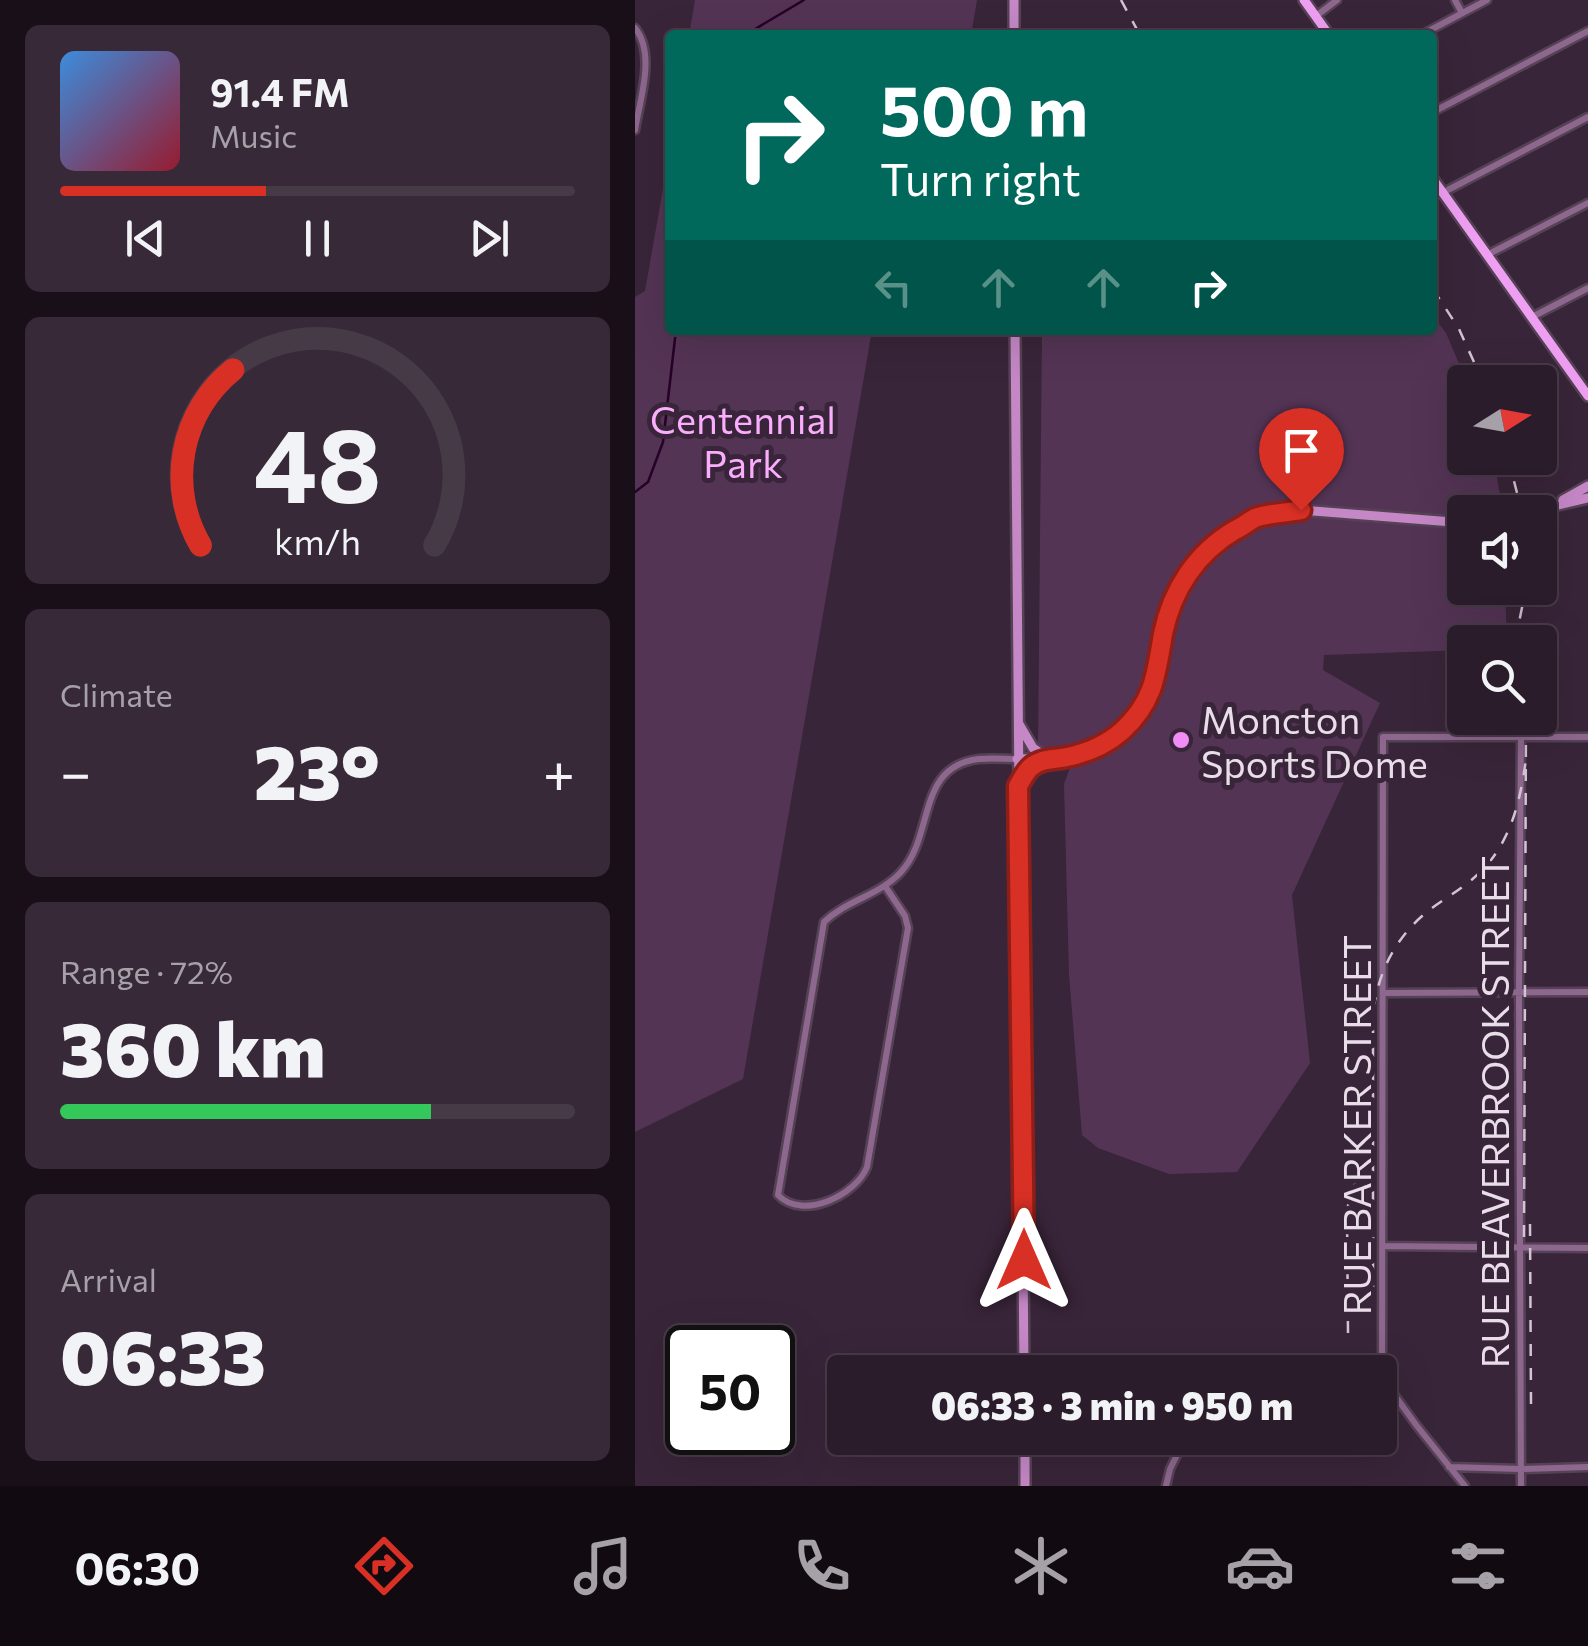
<!DOCTYPE html>
<meta charset="utf-8">
<style>
:root{--surface:#2b1c2b;--page:#372937;--text:#f1f3f6;--muted:#a6a1a9;--line:#473a47;--accent:#d93025}
body{margin:0;font-family:Commissioner,sans-serif;background:var(--page);color:var(--text);height:100vh;display:flex;flex-direction:column;font-size:38px;white-space:nowrap}
*{box-sizing:border-box;margin:0}
p{font-size:32px;color:var(--muted)}
.icon{flex:none;width:55px;height:55px;fill:none;stroke:currentColor;stroke-width:2;stroke-linecap:round;stroke-linejoin:round}
.map{position:relative;flex:1;overflow:hidden}
.drawer{display:flex;flex-direction:column;gap:25px;padding:25px;background:#180f18;width:635px}
.drawer>*{flex:none}
.banner{position:absolute;left:30px;top:30px;width:772px;height:305px;border-radius:10px;box-shadow:0 10px 40px #0002,0 0 0 2px var(--line);background:#00695c;color:#fff;overflow:hidden}
.needle{width:65px;rotate:79deg}
.controls{position:absolute;left:812px;top:365px;display:grid;gap:20px}
.controls a{display:grid;place-items:center;width:110px;height:110px;border-radius:10px;background:var(--surface);box-shadow:0 10px 40px #0002,0 0 0 2px var(--line);font-size:50px}
.speed{position:absolute;left:30px;top:1325px;display:flex;gap:20px;font-size:50px;font-weight:700;text-align:center}
.speed>*{display:grid;place-content:center;width:130px;height:130px;border-radius:50%;background:var(--surface);box-shadow:0 10px 40px #0002,0 0 0 2px var(--line);line-height:1}
.speed .limit{border:5px solid #111;border-radius:15px;background:#fff;color:#111}
.pin{position:absolute;display:grid;place-items:center;width:85px;height:85px;color:#fff;margin:-102px -42px;border-radius:50% 50% 50% 0;rotate:-45deg;box-shadow:0 0 10px #0007}
.pin .icon{rotate:45deg}
.me{position:absolute;width:110px;margin:-55px;rotate:0deg;stroke-linejoin:round;filter:drop-shadow(0 0 8px #0008)}
.turn{display:flex;align-items:center;gap:35px;height:210px;padding:0 50px;font-size:45px}
.turn .icon{width:130px;height:130px;stroke-width:2.5}
.turn b{display:block;font-size:70px;line-height:85px}
.lanes{display:flex;align-items:center;height:95px;padding:0 50px;background:#0003;justify-content:center;gap:50px;direction:ltr}
.lanes .off{opacity:.35}
.big{font-size:75px;font-weight:800;line-height:1.1}
.drawer .widget{flex:1;display:flex;flex-direction:column;justify-content:center;gap:15px;min-width:0;padding:0 35px;border-radius:15px;background:var(--page)}
.drawer .dial{align-items:center;gap:0}
.dial svg{height:260px;overflow:visible;fill:none;stroke:var(--line);stroke-width:7;stroke-linecap:round;text-anchor:middle}
.dial text{fill:var(--text);stroke:none}
.song{display:flex;align-items:center;gap:30px}
.cover{width:120px;height:120px;border-radius:15px;background:linear-gradient(135deg,hsl(210 70% 55%),hsl(350 70% 35%))}
.played{height:10px;border-radius:5px;background:linear-gradient(90deg,var(--accent) 40%,var(--line) 40%)}
.keys{display:flex;justify-content:space-around;direction:ltr}
.heat{display:flex;justify-content:space-between;align-items:center;font-size:55px;direction:ltr}
.charge{height:15px;border-radius:8px;background:linear-gradient(90deg,#34c759 72%,var(--line) 0)}
.trip{position:absolute;left:192px;top:1355px;width:570px;height:100px;border-radius:10px;background:var(--surface);box-shadow:0 10px 40px #0002,0 0 0 2px var(--line);font-weight:800;line-height:100px;text-align:center}
.tabs{display:flex;height:160px;justify-content:space-around;align-items:center;background:#110b11;color:var(--muted)}
.tabs .icon{width:70px;height:70px}
.tabs .on{color:var(--accent)}
.tabs b{font-size:45px;color:var(--text)}
main{display:flex;flex:1;min-height:0}
.map>svg:first-child{display:block}
</style>
<main>
<section class="drawer">
<div class="widget">
<div class="song"><i class="cover"></i><div><b>91.4 FM</b><p>Music</p></div></div>
<div class="played"></div>
<div class="keys"><svg class="icon" aria-label="previous" viewBox="0 0 24 24"><path d="M18 5L8 12l10 7zM5 5v14"/></svg><svg class="icon" aria-label="pause" viewBox="0 0 24 24"><path d="M8 5v14M16 5v14"/></svg><svg class="icon" aria-label="next" viewBox="0 0 24 24"><path d="M6 5l10 7-10 7zM19 5v14"/></svg></div>
</div>
<div class="widget dial"><svg viewBox="0 0 100 80">
<path d="M14 69A42 42 0 1 1 86 69"/>
<path d="M14 69A42 42 0 0 1 24 15" stroke="#d93025"/>
<text x="50" y="56" font-size="32" font-weight="700">48</text>
<text x="50" y="72" font-size="11">km/h</text>
</svg></div>
<div class="widget"><p>Climate</p>
<div class="heat"><a>−</a><b class="big">23°</b><a>+</a></div>
</div>
<div class="widget"><p>Range · 72%</p><b class="big">360 km</b><div class="charge"></div></div>
<div class="widget"><p>Arrival</p><b class="big">06:33</b></div>
</section>
<div class="map">
<svg width="953" height="1486" viewBox="0 0 953 1486">
<rect width="100%" height="100%" fill="#392539"/>
<path fill="#543455" d="M60 0H342L336 35H54Z
M35 149V330H237L108 1079 0 1132V297L10 291Z
M798 316 811 333 832 382 830 458H862C862 463 861 468 862 473 862 486 867 498 867 512H830V588H870L872 642H830V650L689 655 688 670 745 703 657 895 675 1063 602 1172 534 1174 463 1148 447 1135 434 974 429 784 442 749 403 753 407 330H798Z"/>
<g fill="none" stroke-linecap="round" stroke-linejoin="round">
<path stroke="#260129" stroke-width="2.5" d="M110 35 169 0
M0 492 13 482 28 442 41 330"/>
<defs>
<path id="street" d="M820 0 827 13
M681 16 702 0
M0 28C21 54 5 99 0 130
M786 35 852 0
M798 112 953 31
M807 193 953 117
M852 255 953 203
M897 317 953 288
M886 737 884 993 886 1486
M250 886 270 916 273 928 232 1167C221 1195 168 1221 143 1195L189 922C212 900 245 895 266 872 300 835 281 766 344 759 356 758 370 759 382 759
M748 993 953 992
M748 1246 953 1248
M814 1467 886 1469 953 1467
M531 1486 535 1469 544 1451
M830 1486 782 1426 747 1378 748 737H953"/>
<path id="secondary" d="M379 35V0
M380 330 389 1372
M928 500 953 486
M893 512 953 498
M384 724 398 748 412 758 396 768 384 784
M382 759 426 758 447 754 468 745 487 731 510 704 522 677 533 612 544 587 563 559 586 539 620 518 666 510 830 523
M390 1438V1486"/>
<path id="primary" d="M669 0 694 35
M798 179 953 396"/>
</defs>
<use href="#street" stroke="#554255" stroke-width="11"/>
<use href="#secondary" stroke="#554255" stroke-width="14"/>
<use href="#primary" stroke="#554255" stroke-width="14"/>
<use href="#street" stroke="#8e678f" stroke-width="6"/>
<use href="#secondary" stroke="#c587c6" stroke-width="9"/>
<use href="#primary" stroke="#ef9ff2" stroke-width="9"/>
<path stroke="#d2c4d2" stroke-width="2.5" stroke-dasharray="12 12" stroke-linecap="butt" d="M486 0 505 35
M798 289 824 329 848 382
M873 458 887 512
M880 642 891 588
M895 1224 896 1405
M889 1237 891 718
M738 1297V1013C743 971 762 934 797 908 818 893 840 881 856 860 879 830 886 795 891 759
M713 1333 712 1213 714 1199 732 1152"/>
</g>
<g fill="none" stroke-linecap="round" stroke-linejoin="round">
<defs>
<path id="route" d="M389 1260 383 786C387 780 390 772 396 767 407 758 418 760 432 757 452 753 471 745 487 731 519 702 521 675 528 634 537 590 561 553 600 530 607 527 614 521 620 518 634 513 652 513 666 510"/>
</defs>
<use href="#route" stroke="#8d1f18" stroke-width="25"/>
<use href="#route" stroke="#d93025" stroke-width="18"/>
</g>
<circle fill="#f18bf5" stroke="#392539" stroke-width="4" cx="546" cy="740" r="10"/>
<g text-anchor="middle" dominant-baseline="central" stroke-width="10" stroke-linejoin="round" paint-order="stroke">
<g font-size="38" fill="#fbadfd" stroke="#392539">
<text x="108" y="418">Centennial<tspan x="108" dy="44">Park</tspan></text>
</g>
<g font-size="38" fill="#eaddea" stroke="#392539" text-anchor="start">
<text x="566" y="718">Moncton<tspan x="566" dy="44">Sports Dome</tspan></text>
</g>
<g font-size="38" fill="#eaddea" stroke="#392539">
<text transform="translate(858 1112) rotate(-90)">RUE BEAVERBROOK STREET</text>
<text transform="translate(720 1125) rotate(-90)">RUE BARKER STREET</text>
</g>
</g>
</svg>
<div class="controls">
<a><svg class="needle" viewBox="-14 -14 28 28"><path d="M0-13l5 13h-10z" fill="#e53935"/><path d="M0 13l5-13h-10z" fill="#a6a1a9"/></svg></a>
<a><svg class="icon" aria-label="sound" viewBox="0 0 24 24"><path d="M4 9h4l5-4v14l-5-4H4zM17 9q2 3 0 6"/></svg></a>
<a><svg class="icon" aria-label="search" viewBox="0 0 24 24"><circle cx="10" cy="10" r="6"/><path d="M15 15l6 6"/></svg></a>
</div>
<div class="speed"><div class="limit">50</div></div>
<div class="pin" style="left:666px;top:510px;background:#d93025"><svg class="icon" aria-label="arrive" viewBox="0 0 24 24"><path d="M6 21V4h12l-3 4 3 4H6"/></svg></div>
<svg class="me" style="left:389px;top:1260px" viewBox="-20 -20 40 40"><path d="M0-17L14 15 0 8-14 15z" fill="#d93025" stroke="#fff" stroke-width="4"/></svg>
<div class="trip">06:33 · 3 min · 950 m</div>
<div class="banner">
<div class="turn"><svg class="icon" aria-label="right" viewBox="0 0 24 24"><path d="M7 20v-9h11M14 6l5 5-5 5"/></svg><div><b>500 m</b>Turn right</div></div>
<div class="lanes"><svg class="icon off" aria-label="left" viewBox="0 0 24 24"><path d="M17 20v-9H6M10 6l-5 5 5 5"/></svg><svg class="icon off" aria-label="ahead" viewBox="0 0 24 24"><path d="M12 20V5M6 11l6-6 6 6"/></svg><svg class="icon off" aria-label="ahead" viewBox="0 0 24 24"><path d="M12 20V5M6 11l6-6 6 6"/></svg><svg class="icon" aria-label="right" viewBox="0 0 24 24"><path d="M7 20v-9h11M14 6l5 5-5 5"/></svg></div>
</div>
</div>
</main>
<nav class="tabs">
<b>06:30</b>
<svg class="icon on" aria-label="directions" viewBox="0 0 24 24"><path d="M12 3l9 9-9 9-9-9zM9 14v-3h6M13 9l2 2-2 2"/></svg>
<svg class="icon" aria-label="music" viewBox="0 0 24 24"><path d="M9 18V5l10-2v13"/><circle cx="6" cy="18" r="3"/><circle cx="16" cy="16" r="3"/></svg>
<svg class="icon" aria-label="phone" viewBox="0 0 24 24"><path d="M5 4h4l2 5-3 2q2 4 5 5l2-3 5 2v4C11 20 4 13 5 4z"/></svg>
<svg class="icon" aria-label="climate" viewBox="0 0 24 24"><path d="M12 3v18M4 7l16 10M4 17L20 7"/></svg>
<svg class="icon" aria-label="car" viewBox="0 0 24 24"><path d="M5 17H2v-5l4-1 3-4h7l3 4 3 1v5h-3M9 17h6M6 11h13"/><circle cx="7" cy="17" r="2"/><circle cx="17" cy="17" r="2"/></svg>
<svg class="icon" aria-label="filters" viewBox="0 0 24 24"><path d="M4 7h16M4 17h16"/><circle cx="9" cy="7" r="2"/><circle cx="15" cy="17" r="2"/></svg>
</nav>
